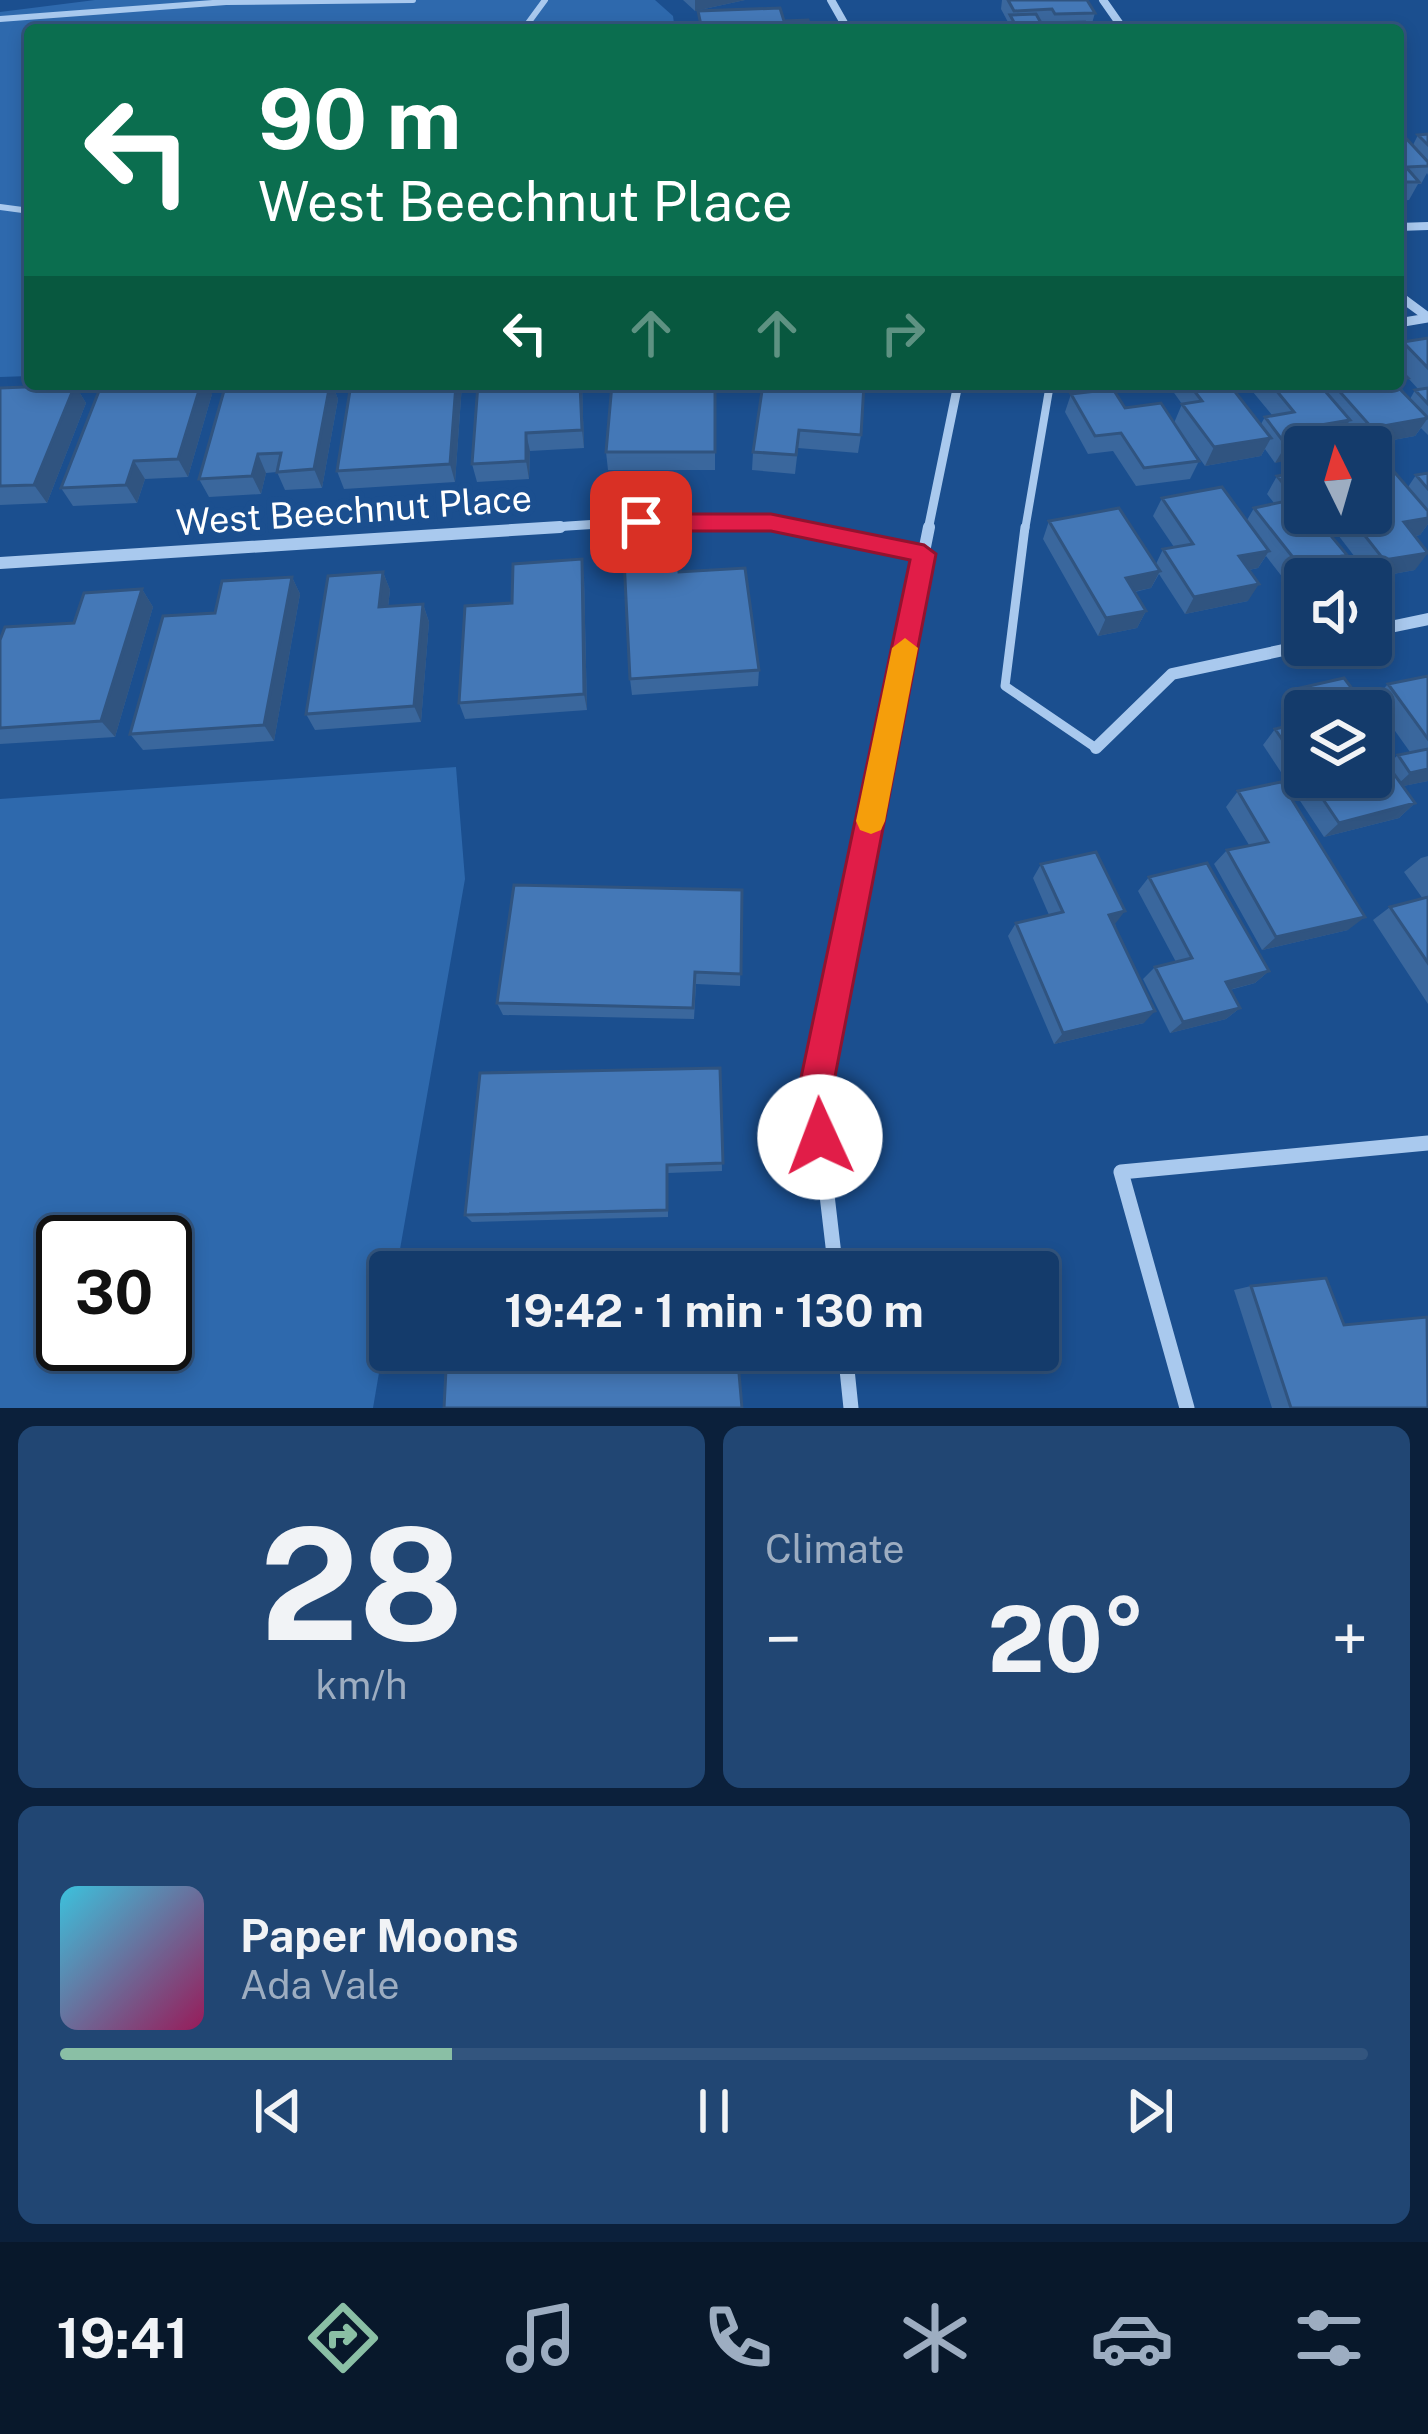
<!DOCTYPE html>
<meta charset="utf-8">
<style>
:root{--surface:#143b6b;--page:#214673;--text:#f1f3f6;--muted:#9dadc1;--line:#33557e;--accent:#8abfa5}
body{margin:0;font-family:"Public Sans",sans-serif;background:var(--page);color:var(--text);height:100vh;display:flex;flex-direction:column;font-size:45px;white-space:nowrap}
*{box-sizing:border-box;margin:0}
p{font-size:39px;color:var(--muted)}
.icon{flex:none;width:66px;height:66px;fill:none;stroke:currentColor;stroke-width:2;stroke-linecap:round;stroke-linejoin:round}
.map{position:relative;height:1408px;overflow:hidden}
.drawer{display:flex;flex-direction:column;gap:18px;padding:18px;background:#0b203b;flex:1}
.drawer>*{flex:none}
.hud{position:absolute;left:24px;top:24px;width:1380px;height:366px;border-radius:12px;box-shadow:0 6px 18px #0003,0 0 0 3px var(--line);background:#0b6e4f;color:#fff;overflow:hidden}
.needle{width:78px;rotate:355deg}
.fabs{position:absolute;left:1284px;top:426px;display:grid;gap:24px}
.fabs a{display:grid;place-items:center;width:108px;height:108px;border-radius:12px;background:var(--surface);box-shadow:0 6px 18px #0003,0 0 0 3px var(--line);font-size:60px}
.speed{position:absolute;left:36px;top:1215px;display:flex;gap:24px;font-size:60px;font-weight:700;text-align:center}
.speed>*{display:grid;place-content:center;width:156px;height:156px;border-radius:50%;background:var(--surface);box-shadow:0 6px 18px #0003,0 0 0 3px var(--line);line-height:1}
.speed .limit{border:6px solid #111;border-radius:18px;background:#fff;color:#111}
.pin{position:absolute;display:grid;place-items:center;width:102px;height:102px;color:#fff;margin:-51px;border-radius:24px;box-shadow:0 6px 18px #0006}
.me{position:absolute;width:132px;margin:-66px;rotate:358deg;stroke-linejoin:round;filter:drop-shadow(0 0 9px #0008)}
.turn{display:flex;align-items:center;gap:42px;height:252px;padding:0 36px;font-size:54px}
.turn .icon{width:156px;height:156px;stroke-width:2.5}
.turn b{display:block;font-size:84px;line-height:102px}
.lanes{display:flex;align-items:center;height:114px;padding:0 36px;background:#0003;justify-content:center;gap:60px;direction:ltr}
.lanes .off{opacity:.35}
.big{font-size:90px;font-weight:700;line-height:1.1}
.drawer .widget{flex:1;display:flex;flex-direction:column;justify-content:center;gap:18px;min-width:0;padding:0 42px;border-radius:18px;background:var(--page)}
.drawer .dial{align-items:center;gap:0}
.dial b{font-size:156px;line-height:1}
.song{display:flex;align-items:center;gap:36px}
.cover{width:144px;height:144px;border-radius:18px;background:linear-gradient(135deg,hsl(190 70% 55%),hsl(330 70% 35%))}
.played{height:12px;border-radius:6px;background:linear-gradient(90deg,var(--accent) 30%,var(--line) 30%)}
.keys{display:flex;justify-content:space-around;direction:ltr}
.heat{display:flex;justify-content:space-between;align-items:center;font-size:66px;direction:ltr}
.drawer .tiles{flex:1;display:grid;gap:18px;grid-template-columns:1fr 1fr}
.widget:last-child{grid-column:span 2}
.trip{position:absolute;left:369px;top:1251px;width:690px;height:120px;border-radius:12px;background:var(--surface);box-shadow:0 6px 18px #0003,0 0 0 3px var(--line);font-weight:700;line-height:120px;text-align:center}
.tabs{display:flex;height:192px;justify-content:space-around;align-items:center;background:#08182b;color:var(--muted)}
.tabs .icon{width:84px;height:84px}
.tabs .active{color:var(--accent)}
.tabs b{font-size:54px;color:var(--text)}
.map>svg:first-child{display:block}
</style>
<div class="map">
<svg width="1428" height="1408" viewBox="0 0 1428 1408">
<rect width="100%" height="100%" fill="#1b4f8f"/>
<path fill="#2e69ad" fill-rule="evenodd" d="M95 0H655L673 16 675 30H30V376L0 377V12Z
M456 767 465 879 396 1272H390V1308L373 1408H0V799ZM63 1242H165V1344H63Z"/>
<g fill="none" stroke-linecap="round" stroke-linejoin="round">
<path stroke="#a9c9ee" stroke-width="6" d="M0 19 226 2 413 0
M523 30 545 0
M0 207 30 211"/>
<path stroke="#a9c9ee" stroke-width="8" d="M1025 530 1050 384"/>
<path stroke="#a9c9ee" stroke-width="9" d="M1025 527 1005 686 1096 748"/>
<path stroke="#a9c9ee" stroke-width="8" d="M831 0 848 30
M1103 0 1124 30
M1398 227 1428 226"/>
<path stroke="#a9c9ee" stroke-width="9" d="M1398 295 1428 317
M1398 323 1428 318
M513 530C611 524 713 510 810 530
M928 530 958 384"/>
<path stroke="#a9c9ee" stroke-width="12" d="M796 527 924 554
M0 563 560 527
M1371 631 1428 619
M1096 748 1172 674 1307 645
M851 914 929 527"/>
<path stroke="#a9c9ee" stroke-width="15" d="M836 1272 815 1092 852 911
M845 1350 851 1408
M1187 1408 1121 1172 1428 1143"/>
</g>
<path fill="#3a679d" d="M683 0H745L695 11Z
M1002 0H1087L1095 13 1090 30H1007L1009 24 1001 9Z
M1428 134V175L1427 173 1421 184H1418L1409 200 1398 201V135L1413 145 1418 135Z
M1428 338V435L1421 428 1415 436 1360 446 1345 429 1339 438 1317 442 1275 463 1265 449 1261 456 1205 466 1174 423 1182 404 1172 390 1174 384H1229L1261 424 1265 417 1272 415 1248 386 1249 384H1398L1410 399 1415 390H1419L1398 367V351L1403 342Z
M274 384H332L338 399 322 488 285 490 277 472 266 473 261 494 209 497 199 479Z
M462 384 455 482 344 489 337 471Z
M582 384 584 448 530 451 529 479 477 482 472 464Z
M715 384V470H608L606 452Z
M763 384 861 435 858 453 798 448 795 474 752 470 753 452Z
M75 385 86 403 47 503 0 505V388Z
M212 394 188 477 145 479 137 503 73 506 61 488Z
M1071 394 1125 408 1199 461 1190 479 1136 486 1113 451 1088 454 1065 412Z
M1305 471V513H1320L1315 517 1347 555 1335 573 1287 583 1266 556 1258 568 1249 570 1248 601 1185 614 1159 574 1151 588 1135 592 1146 611 1137 628 1098 636 1043 539 1049 521 1156 564 1163 549 1174 547 1153 516 1162 498 1247 520 1254 508 1274 503 1267 494 1277 476Z
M1428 473V524L1420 535 1415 536V570L1371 578 1335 531 1341 522 1334 513H1371L1408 487 1416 475Z
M383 572 390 590 388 607 423 604 429 622 421 722 315 730 306 714Z
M679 572 759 670 758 686 632 695 630 679Z
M292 577 300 594 274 741 143 750 130 734 215 613Z
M584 577 587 710 465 719 459 703 512 603Z
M142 589 153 607 115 737 0 744V640L74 623Z
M1428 676V781L1403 786 1415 803 1399 818 1324 837 1263 745 1275 729 1300 723 1287 704 1300 688 1369 711H1305V777H1371V714L1391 741 1379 754 1387 765 1398 755 1410 752 1373 700 1388 684Z
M1238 791 1348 930 1262 950 1214 864 1227 850 1249 845 1226 807Z
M1428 856V1004L1373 920 1390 907 1423 899 1404 872 1421 858Z
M1041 864 1115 924 1144 1023 1054 1044 1008 936 1016 923 1049 915 1033 878Z
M1149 877 1269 971 1255 983 1230 990 1240 1008 1226 1019 1170 1033 1143 979 1155 967 1176 962 1138 891Z
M742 890 740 986 696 984 694 1019 503 1015 497 1003Z
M720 1068 722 1171 668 1173V1217L472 1222 465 1215Z
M1251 1286 1344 1325 1428 1408H1272L1234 1290Z"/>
<path fill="#305480" d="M695 0H745L695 11Z
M1408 378 1396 396 1390 384H1398V380Z
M201 384H207L212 394 188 477 178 459Z
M330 384H332L338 399 322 488 314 469Z
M456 384H462L455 482 450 464Z
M580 384H582L584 448 582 430Z
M75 385 86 403 47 503 34 485Z
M1428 418 1415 436 1360 446 1372 428Z
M1350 420 1339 438 1317 442 1314 447H1305V457L1275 463 1286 445 1309 427Z
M526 433 530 451 529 479 526 461Z
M1271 438 1261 456 1205 466 1214 447Z
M258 454 266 473 261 494 252 476Z
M134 461 145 479 137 503 126 485Z
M1428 518V524L1420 535 1390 540 1404 522Z
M1269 551 1258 568 1228 574 1239 556Z
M1428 553 1415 570 1371 578 1384 560Z
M1347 555 1335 573 1287 583 1299 565Z
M582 559 584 577 587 710 584 694Z
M1160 571 1151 588 1118 595 1126 578Z
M383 572 390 590 386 625 379 607Z
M292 577 300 594 274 741 264 725Z
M1259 584 1248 601 1185 614 1194 597Z
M142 589 153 607 115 737 101 721Z
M423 604 429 622 421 722 414 706Z
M1146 611 1137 628 1098 636 1106 618Z
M1391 741 1376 757 1373 745Z
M1428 769V781L1394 788 1410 773Z
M1415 803 1399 818 1324 837 1339 823Z
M1125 911 1115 924 1099 928 1109 915Z
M1365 917 1348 930 1262 950 1276 937Z
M1269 971 1255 983 1213 994 1226 982Z
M1240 1008 1226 1019 1170 1033 1183 1022Z
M1155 1011 1144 1023 1054 1044 1063 1033Z"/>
<path fill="#4478b7" stroke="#305480" stroke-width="3" d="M1008 0H1087L1095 13 1055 14 1052 9 1014 11Z
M780 8 784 21 808 20 811 30H702L698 11Z
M1036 14 1041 23 1085 22 1091 30H1040L1037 25 1016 26 1010 15Z
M1428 134V145L1418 135Z
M1398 135H1403L1428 162V166L1406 167 1419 182H1398Z
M1428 338V368L1403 342Z
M1398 368 1408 378 1398 380Z
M148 384H201L178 459 134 461 126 485 61 488 99 391 147 388Z
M274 384H330L314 469 277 472 281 453 258 454 252 476 199 479 225 387Z
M351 384H456L450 464 337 471Z
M478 384H580L582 430 526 433V461L472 464Z
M612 384H715V452H606Z
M763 384H864L861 435 799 430 796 455 753 452Z
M1189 384H1229L1271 438 1214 447 1182 404 1202 401Z
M1271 384H1319L1350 420 1309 427 1319 438 1286 445 1265 417 1294 412Z
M1333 384H1395L1428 418 1372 428Z
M75 385 34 485 0 486V388Z
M1428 388V404L1415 390Z
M1113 389 1125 408 1161 403 1199 461 1144 468 1121 433 1095 436 1071 394Z
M1390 467 1428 511V518L1404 522 1428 553 1384 560 1347 513H1371V470Z
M1305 471V513H1312L1347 555 1299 565 1254 508 1296 499 1277 476Z
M1428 473V489L1416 475Z
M1222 487 1269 551 1239 556 1259 584 1194 597 1163 549 1193 544 1162 498Z
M1119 508 1160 571 1126 578 1146 611 1106 618 1049 521Z
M677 556 679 572 745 568 759 670 630 679 624 559Z
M582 559 584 694 459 703 465 606 512 603 513 564Z
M383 572 379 607 423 604 414 706 306 714 328 576Z
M292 577 264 725 130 734 163 616 215 613 222 581Z
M142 589 101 721 0 728V640L5 627 74 623 84 593Z
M1428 676V739L1388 684Z
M1344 678 1369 711H1316L1300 688Z
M1371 714 1391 741 1373 745 1415 803 1339 823 1308 777H1371Z
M1305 722V773L1275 729Z
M1428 749V769L1410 773 1398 755Z
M1281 782 1365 917 1276 937 1227 850 1268 842 1238 791Z
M1096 852 1125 911 1109 915 1155 1011 1063 1033 1016 923 1063 912 1041 864Z
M1207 863 1269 971 1226 982 1240 1008 1183 1022 1155 967 1192 958 1149 877Z
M514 885 742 890 741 974 695 972 693 1008 497 1003Z
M1428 897V963L1390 907Z
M720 1068 723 1163 667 1165V1210L465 1215 480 1073Z
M1326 1278 1344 1325 1427 1317 1428 1408H1291L1251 1286Z
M447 1350H737L742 1408H444Z"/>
<path fill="#e11d48" stroke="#92132f" stroke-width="3" d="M641 514H771L924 545 936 554 832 1092 838 1137 833 1149 820 1155 808 1149 798 1092 910 560 771 531H641L629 522Z"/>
<path fill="#f59e0b" d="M905 638 918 648 885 821 881 830 871 834 860 830 856 821 892 648Z"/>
<g text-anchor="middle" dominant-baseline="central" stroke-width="12" stroke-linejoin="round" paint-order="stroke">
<g font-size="36" fill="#fff" stroke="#1b4f8f">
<text transform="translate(354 510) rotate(-4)">West Beechnut Place</text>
</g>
</g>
</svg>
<div class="fabs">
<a><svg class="needle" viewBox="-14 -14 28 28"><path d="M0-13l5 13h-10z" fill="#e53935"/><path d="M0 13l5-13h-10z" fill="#9dadc1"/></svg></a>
<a><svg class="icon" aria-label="sound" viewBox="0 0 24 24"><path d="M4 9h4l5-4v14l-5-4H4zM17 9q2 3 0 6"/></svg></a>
<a><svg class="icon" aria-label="layers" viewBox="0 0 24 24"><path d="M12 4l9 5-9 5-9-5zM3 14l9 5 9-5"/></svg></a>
</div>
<div class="speed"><div class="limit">30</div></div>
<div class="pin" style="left:641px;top:522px;background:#d93025"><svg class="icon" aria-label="arrive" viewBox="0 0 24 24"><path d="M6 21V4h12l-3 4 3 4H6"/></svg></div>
<svg class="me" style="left:820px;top:1137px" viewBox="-20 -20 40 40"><circle r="19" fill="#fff"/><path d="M0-13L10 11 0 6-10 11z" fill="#e11d48"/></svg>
<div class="trip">19:42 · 1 min · 130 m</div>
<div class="hud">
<div class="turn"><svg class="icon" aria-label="left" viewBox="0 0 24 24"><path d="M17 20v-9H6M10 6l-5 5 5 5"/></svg><div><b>90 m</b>West Beechnut Place</div></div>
<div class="lanes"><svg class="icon" aria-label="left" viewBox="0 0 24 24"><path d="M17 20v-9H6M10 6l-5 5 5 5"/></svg><svg class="icon off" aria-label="ahead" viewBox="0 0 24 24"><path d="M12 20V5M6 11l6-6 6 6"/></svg><svg class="icon off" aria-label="ahead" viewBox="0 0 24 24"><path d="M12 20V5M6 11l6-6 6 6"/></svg><svg class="icon off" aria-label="right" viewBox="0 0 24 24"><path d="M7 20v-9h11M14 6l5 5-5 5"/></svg></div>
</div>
</div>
<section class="drawer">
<div class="tiles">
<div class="widget dial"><b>28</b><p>km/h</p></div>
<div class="widget"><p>Climate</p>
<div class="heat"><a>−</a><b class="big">20°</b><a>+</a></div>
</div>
<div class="widget">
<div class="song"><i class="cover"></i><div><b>Paper Moons</b><p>Ada Vale</p></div></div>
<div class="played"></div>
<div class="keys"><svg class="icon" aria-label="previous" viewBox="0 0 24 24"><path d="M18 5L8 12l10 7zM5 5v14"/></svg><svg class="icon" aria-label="pause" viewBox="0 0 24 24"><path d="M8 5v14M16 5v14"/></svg><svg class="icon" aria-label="next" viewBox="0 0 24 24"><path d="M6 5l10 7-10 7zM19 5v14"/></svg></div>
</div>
</div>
</section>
<nav class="tabs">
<b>19:41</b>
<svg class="icon active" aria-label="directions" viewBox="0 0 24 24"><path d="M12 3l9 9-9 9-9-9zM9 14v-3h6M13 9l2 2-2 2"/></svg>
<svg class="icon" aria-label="music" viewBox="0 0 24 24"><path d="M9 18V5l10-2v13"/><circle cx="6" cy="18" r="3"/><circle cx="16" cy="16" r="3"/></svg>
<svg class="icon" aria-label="phone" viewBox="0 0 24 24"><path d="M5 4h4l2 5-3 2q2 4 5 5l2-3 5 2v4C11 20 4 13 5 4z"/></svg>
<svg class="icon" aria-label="climate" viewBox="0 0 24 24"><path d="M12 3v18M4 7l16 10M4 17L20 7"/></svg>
<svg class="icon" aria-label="car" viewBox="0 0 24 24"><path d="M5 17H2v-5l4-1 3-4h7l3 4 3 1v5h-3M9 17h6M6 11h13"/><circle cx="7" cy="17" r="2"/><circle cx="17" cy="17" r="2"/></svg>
<svg class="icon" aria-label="filters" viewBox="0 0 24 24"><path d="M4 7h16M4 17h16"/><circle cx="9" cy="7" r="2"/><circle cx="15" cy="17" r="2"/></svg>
</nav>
